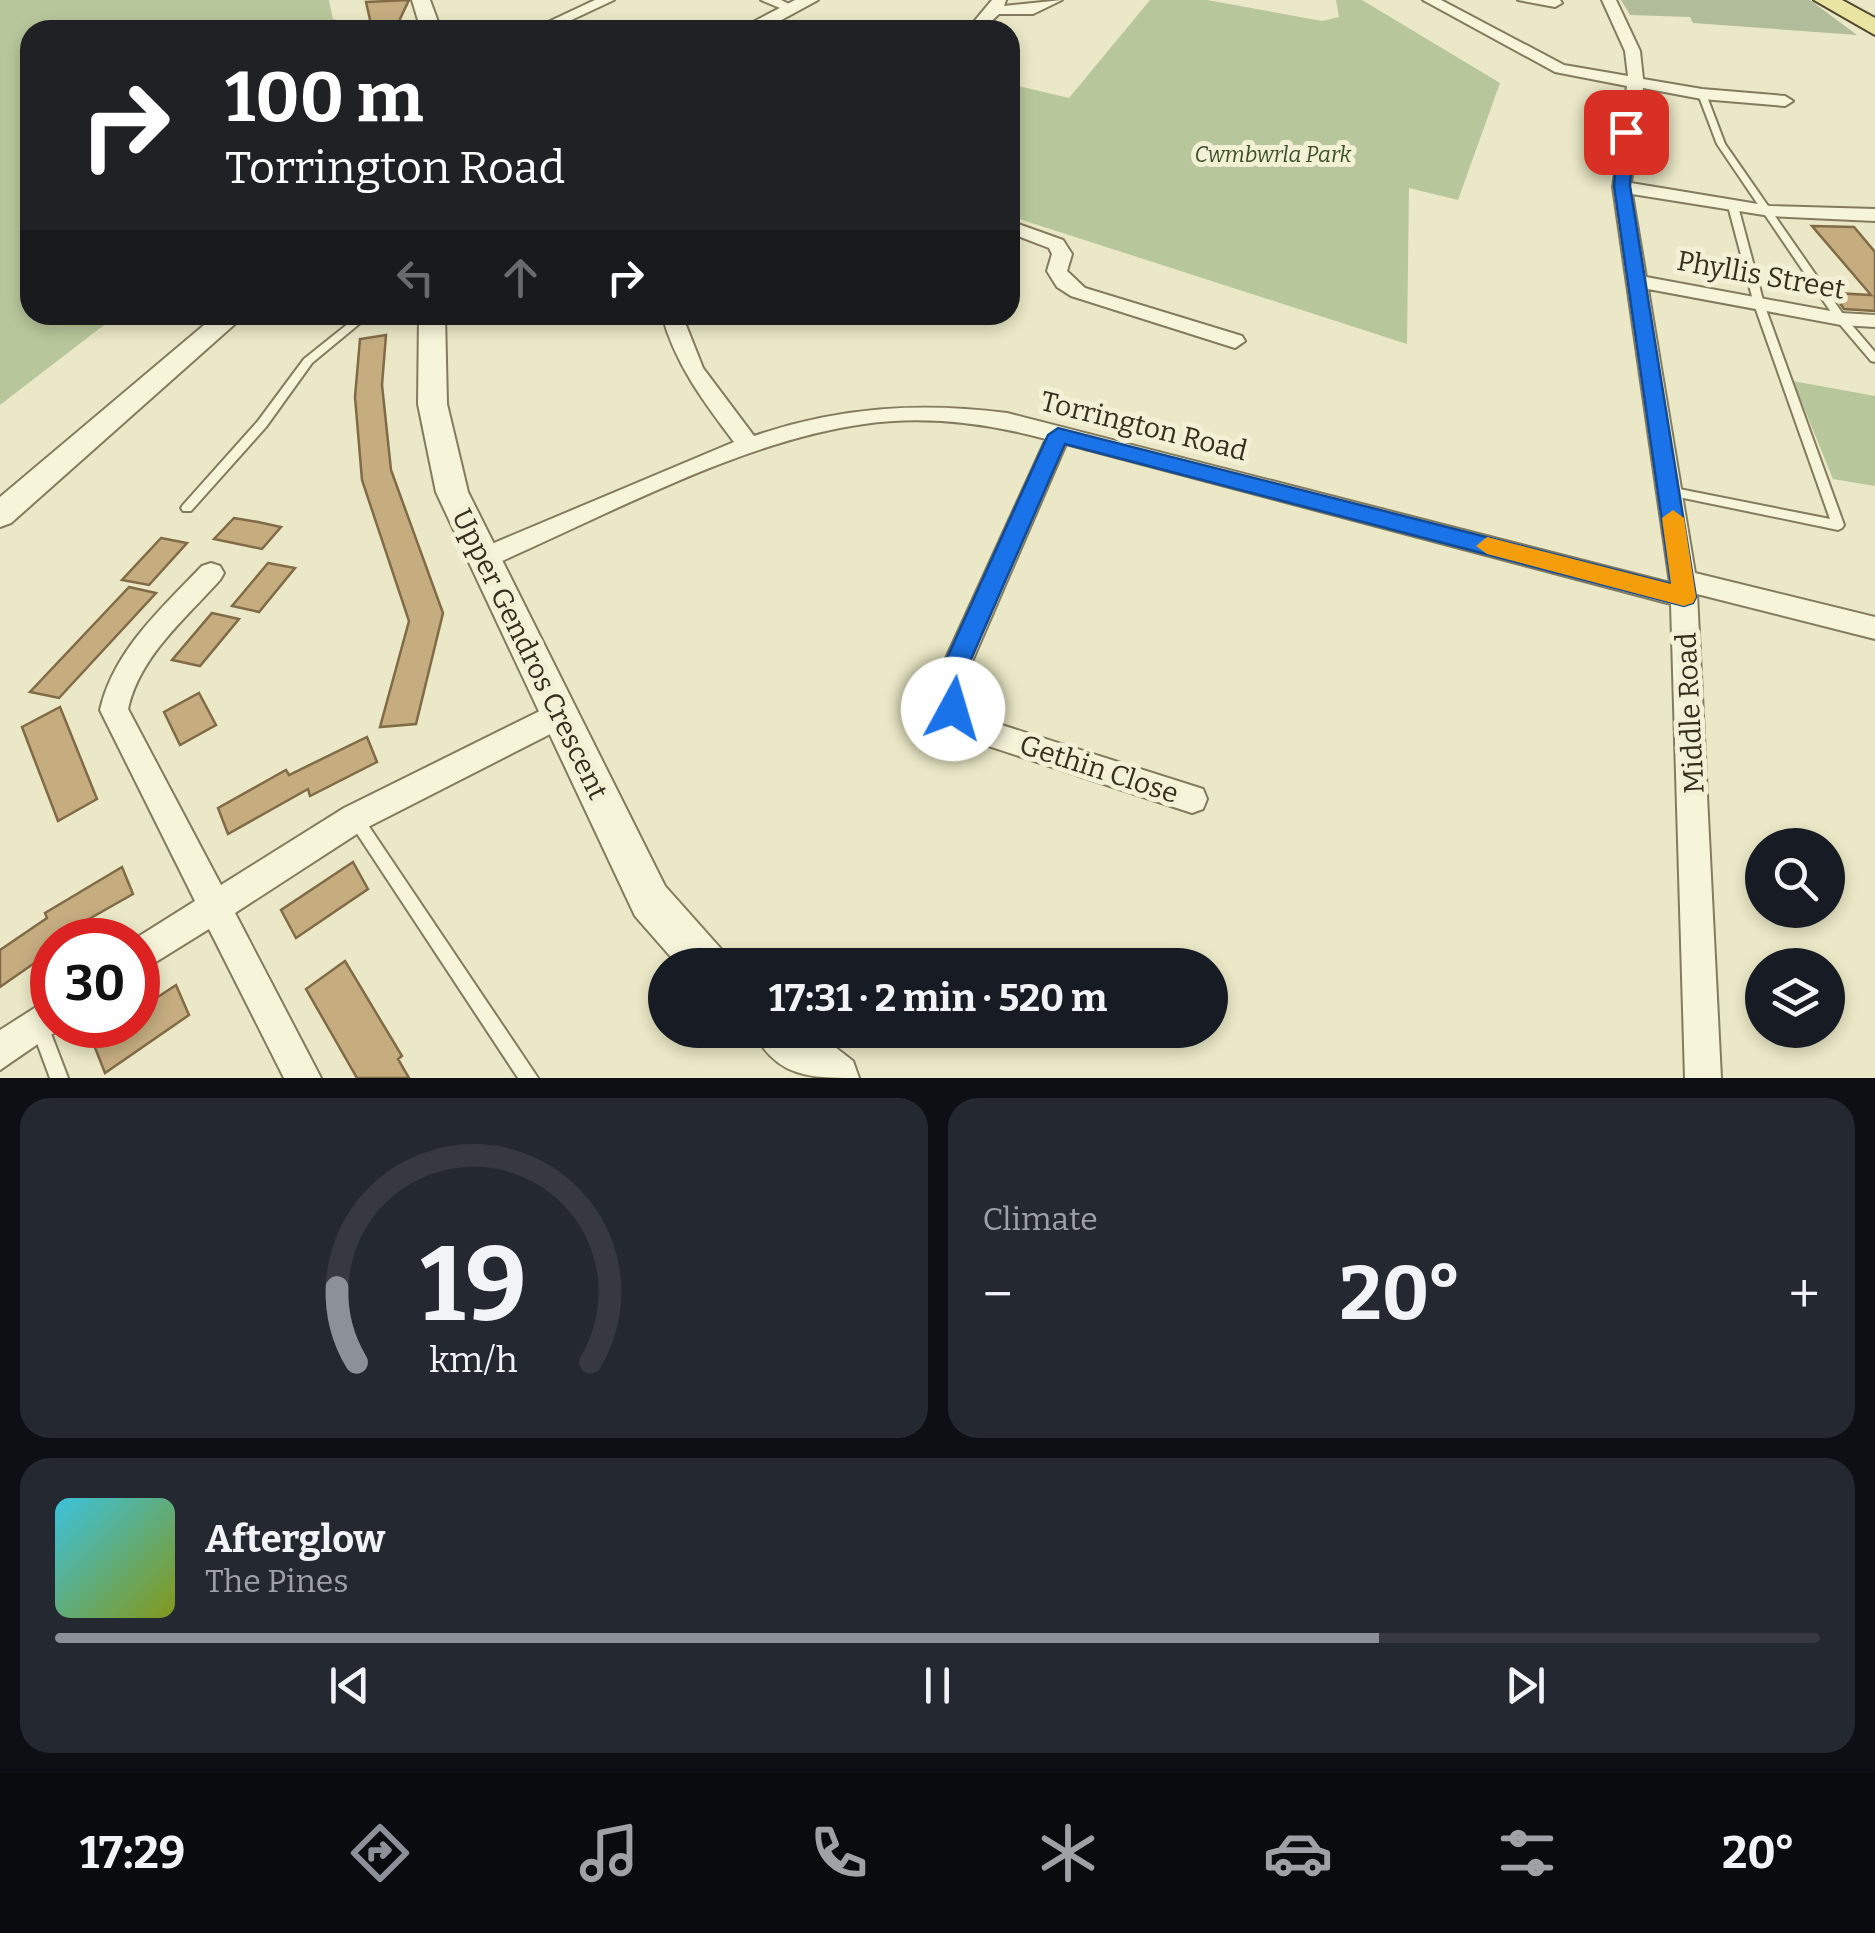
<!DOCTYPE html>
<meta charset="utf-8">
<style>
:root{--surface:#171b24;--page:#242831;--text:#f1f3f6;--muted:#9ea1a6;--line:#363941;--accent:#8c9099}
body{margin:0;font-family:Bitter,serif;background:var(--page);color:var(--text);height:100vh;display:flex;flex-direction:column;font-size:38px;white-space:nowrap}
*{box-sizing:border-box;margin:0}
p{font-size:32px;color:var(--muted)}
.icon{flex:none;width:55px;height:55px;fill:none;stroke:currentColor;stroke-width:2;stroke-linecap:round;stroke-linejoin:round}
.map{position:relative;height:1078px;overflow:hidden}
.drawer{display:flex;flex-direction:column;gap:20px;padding:20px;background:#0d0f14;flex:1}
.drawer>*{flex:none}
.hud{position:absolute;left:20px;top:20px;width:1000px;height:305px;border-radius:30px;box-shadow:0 5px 15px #0003;background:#202124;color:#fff;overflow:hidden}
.fabs{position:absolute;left:1745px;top:828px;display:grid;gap:20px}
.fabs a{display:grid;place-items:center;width:100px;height:100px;border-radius:50%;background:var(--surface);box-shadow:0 5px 15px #0003;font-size:50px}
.speed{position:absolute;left:30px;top:918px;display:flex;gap:20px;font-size:50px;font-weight:700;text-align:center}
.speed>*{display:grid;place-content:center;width:130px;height:130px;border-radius:50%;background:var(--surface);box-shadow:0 5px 15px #0003;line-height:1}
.speed .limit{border:15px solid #d22;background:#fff;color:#111}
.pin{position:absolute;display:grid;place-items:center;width:85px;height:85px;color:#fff;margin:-42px;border-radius:20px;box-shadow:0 5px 15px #0006}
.me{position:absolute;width:110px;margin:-55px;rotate:6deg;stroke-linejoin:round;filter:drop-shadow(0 0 8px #0008)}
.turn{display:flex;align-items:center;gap:35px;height:210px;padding:0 40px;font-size:45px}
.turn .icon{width:130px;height:130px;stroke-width:2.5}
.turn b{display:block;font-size:70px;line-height:85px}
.lanes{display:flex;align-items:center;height:95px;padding:0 40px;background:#0003;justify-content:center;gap:50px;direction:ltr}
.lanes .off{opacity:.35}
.big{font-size:75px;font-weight:700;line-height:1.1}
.drawer .card{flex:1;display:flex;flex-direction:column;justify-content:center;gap:15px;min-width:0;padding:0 35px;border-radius:30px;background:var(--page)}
.drawer .dial{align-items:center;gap:0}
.dial svg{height:260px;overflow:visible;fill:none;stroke:var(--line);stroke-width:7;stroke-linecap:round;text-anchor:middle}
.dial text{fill:var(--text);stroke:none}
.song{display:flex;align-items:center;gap:30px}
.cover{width:120px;height:120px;border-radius:15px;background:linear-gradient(135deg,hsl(190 70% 55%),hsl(70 70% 35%))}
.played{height:10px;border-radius:5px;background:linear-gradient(90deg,var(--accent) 75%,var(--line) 75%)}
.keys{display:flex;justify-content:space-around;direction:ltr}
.heat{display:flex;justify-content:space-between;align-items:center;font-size:55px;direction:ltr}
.drawer .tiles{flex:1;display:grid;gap:20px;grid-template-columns:1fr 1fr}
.card:last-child{grid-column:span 2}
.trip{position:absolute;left:648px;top:948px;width:580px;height:100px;border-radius:50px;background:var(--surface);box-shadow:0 5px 15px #0003;font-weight:700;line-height:100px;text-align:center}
.tabs{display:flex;height:160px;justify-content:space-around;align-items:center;background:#090b0e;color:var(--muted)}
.tabs .icon{width:70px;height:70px}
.tabs .active{color:var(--accent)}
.tabs b{font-size:45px;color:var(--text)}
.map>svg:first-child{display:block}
</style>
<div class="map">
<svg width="1875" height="1078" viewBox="0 0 1875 1078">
<rect width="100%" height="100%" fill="#eae8c6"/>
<path fill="#b8c79b" d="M0 0H329L335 30H30V315H117L0 405Z
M1150 0H1207L1322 21 1339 17 1336 0H1362L1500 83 1458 200 1409 188 1407 344 1010 216V84L1069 98Z
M1793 381 1875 396V486L1833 479Z"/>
<path fill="#b1bd9a" d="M1621 0H1810L1857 35 1693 23 1690 17 1630 15Z"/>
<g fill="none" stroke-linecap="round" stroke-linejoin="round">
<path stroke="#6f8c8b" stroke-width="5" d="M320 30 334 22"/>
</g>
<path fill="#c5ad80" stroke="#816b46" stroke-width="2.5" d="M409 0 400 19 401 26 382 29 380 22 371 24 366 2Z
M1812 226 1854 227 1875 252V311L1844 309 1833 293 1871 295Z
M386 335 382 385 391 470 443 613 416 724 380 727 409 621 362 480 355 397 360 339Z
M234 518 258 522 281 527 262 549 214 539Z
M161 538 187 543 149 585 122 580Z
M268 563 295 568 259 612 232 606Z
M129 587 156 593 59 698 30 692Z
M212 613 239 619 200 666 172 660Z
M199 693 216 725 180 745 164 712Z
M60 707 97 799 58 821 22 727Z
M367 737 377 762 310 796 308 789 228 834 218 808 286 770 289 775Z
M353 862 368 889 296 938 281 910Z
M122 867 133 894 52 940 42 950 46 955 0 987V950L47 918 45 913Z
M345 961 402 1056 398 1059 409 1078H357L306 989Z
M176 985 189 1015 105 1073 92 1040 115 1025H138V1010Z"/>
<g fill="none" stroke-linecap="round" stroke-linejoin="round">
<defs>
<path id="service" d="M1699 92 1706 94 1725 144 1845 317 1875 352V362L1871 361 1837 321 1717 144 1698 94Z
M1733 203 1738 206 1764 304 1844 525 1842 528 1838 530 1669 495 1663 491 1669 487 1830 519 1754 304 1728 206Z
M359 315H370L312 363 266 427 191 511H183L181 508 183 505 258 421 304 359Z
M355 811 360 813 538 1078H518L350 823 347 818 350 813Z
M39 1015 45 1018 68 1078H50L30 1024 33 1018Z"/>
<path id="minor" d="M595 0H614L550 30H531Z
M761 0H781L799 9 792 13Z
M992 0H1006L1004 6 1062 0 1033 14H999L982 30H967Z
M1423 0H1441L1564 65 1628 76 1625 51 1602 0H1616L1640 51 1643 79 1702 89 1785 96 1793 101 1785 106 1702 99 1643 88 1631 183 1770 206 1875 209V221L1770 216 1632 194 1646 277 1841 313 1875 315V327L1841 325 1648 289 1695 573 1875 617V639L1697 594 1721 1078H1685L1671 604 1066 444 964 680 967 704 983 719 1203 789 1207 799 1203 809 1192 813 964 738 939 709 936 680 1046 439C987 423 925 415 864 424 741 441 607 515 493 565H475L471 558 475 551 734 442C704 402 675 364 662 315H682L703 368 754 436C839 407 919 402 1007 413L1670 583 1613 187 1627 86 1555 72Z
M1518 0H1560L1562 3 1555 7Z
M1010 221 1063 240 1072 254 1067 271 1085 288 1242 336 1245 341 1235 348 1071 296 1057 287 1047 271 1052 254 1049 248 1010 233Z
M211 563 220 566 224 573 220 580C185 619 139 657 128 709L221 885 344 808 548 707 558 704 568 707 572 716 568 725 366 828 235 913 321 1078H284L209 929 138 973V940H133L195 901 100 710C114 650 161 609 202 566Z
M52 997V1025L64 1026 0 1070V1030Z"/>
<path id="tertiary" d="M412 0H430L441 30H421Z
M795 0H818L763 30H738Z
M216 315H245L11 523 0 527V497Z
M419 315H445L447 404 468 492 665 886 722 950 729 965H678L635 916 436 492 418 404Z
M753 1030H813L853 1061 859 1078C812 1078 775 1078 753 1030Z"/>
<path id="primary" d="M1814 0H1842L1875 18V35Z"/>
</defs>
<use href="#service" stroke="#847b5e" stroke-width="4"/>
<use href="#minor" stroke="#847b5e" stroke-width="4"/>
<use href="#tertiary" stroke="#847b5e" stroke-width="4"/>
<use href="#primary" stroke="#524831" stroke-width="4"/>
<use href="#service" fill="#f6f4d9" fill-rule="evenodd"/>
<use href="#minor" fill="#f6f4d9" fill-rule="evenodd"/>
<use href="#tertiary" fill="#f6f4d9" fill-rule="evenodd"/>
<use href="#primary" fill="#eae4a2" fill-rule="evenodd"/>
</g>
<path fill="#1a73e8" stroke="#114b97" stroke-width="2.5" d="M1626 127 1634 132 1630 186 1696 597 1693 603 1684 606 1065 444 962 680 966 709 962 717 953 720 944 717 937 680 1048 435 1058 428 1671 584 1614 186 1618 132Z"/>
<path fill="#f59e0b" d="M1673 510 1684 518 1696 597 1693 603 1684 606 1487 554 1476 546 1487 537 1671 584 1662 518Z"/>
<g text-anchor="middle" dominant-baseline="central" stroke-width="10" stroke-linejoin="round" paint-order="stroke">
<g font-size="22" font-style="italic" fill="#3d5029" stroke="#f2f1d5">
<text x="1273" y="154">Cwmbwrla Park</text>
</g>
<g font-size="28" fill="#362f20" stroke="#f2f1d5">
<text transform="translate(1761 275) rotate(10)">Phyllis Street</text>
<text transform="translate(1144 426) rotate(14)">Torrington Road</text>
<text transform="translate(530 654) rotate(64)">Upper Gendros Crescent</text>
<text transform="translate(1690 713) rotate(-93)">Middle Road</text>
<text transform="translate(1099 769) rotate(18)">Gethin Close</text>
</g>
</g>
</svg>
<div class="fabs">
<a><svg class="icon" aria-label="search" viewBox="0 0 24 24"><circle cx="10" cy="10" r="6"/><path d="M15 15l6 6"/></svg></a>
<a><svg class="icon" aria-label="layers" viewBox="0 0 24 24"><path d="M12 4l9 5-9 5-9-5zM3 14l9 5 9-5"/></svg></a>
</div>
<div class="speed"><div class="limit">30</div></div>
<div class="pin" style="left:1626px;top:132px;background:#d93025"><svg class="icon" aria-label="arrive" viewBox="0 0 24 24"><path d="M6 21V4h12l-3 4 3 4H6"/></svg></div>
<svg class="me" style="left:953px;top:709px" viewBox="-20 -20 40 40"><circle r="19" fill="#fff"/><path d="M0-13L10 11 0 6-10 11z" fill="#1a73e8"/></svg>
<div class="trip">17:31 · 2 min · 520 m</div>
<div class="hud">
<div class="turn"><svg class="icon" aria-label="right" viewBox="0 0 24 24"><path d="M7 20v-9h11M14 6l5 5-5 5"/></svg><div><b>100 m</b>Torrington Road</div></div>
<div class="lanes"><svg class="icon off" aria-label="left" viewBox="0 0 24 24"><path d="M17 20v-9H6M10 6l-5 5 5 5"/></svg><svg class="icon off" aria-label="ahead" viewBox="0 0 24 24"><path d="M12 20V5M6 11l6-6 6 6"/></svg><svg class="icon" aria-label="right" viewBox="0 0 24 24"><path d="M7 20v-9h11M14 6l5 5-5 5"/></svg></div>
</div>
</div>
<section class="drawer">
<div class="tiles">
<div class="card dial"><svg viewBox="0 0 100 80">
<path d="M14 69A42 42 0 1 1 86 69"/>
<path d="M14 69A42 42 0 0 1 8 46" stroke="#8c9099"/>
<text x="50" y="56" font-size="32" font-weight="700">19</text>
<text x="50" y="72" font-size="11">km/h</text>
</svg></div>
<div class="card"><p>Climate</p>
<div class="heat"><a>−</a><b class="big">20°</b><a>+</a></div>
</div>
<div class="card">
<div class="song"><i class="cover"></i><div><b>Afterglow</b><p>The Pines</p></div></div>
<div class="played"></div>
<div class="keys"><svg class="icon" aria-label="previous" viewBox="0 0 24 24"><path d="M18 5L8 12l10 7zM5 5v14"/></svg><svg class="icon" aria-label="pause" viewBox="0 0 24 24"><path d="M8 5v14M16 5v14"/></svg><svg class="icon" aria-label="next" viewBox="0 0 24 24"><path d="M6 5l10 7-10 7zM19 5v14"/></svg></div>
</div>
</div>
</section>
<nav class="tabs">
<b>17:29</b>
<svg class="icon active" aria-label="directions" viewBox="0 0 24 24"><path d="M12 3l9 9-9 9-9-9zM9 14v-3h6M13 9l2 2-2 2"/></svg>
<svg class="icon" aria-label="music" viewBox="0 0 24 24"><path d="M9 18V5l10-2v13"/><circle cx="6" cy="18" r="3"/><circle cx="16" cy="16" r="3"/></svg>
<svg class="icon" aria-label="phone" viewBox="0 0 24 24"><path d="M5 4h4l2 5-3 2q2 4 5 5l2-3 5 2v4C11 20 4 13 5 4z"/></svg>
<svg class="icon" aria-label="climate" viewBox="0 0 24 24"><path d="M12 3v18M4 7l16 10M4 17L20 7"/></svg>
<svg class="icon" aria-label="car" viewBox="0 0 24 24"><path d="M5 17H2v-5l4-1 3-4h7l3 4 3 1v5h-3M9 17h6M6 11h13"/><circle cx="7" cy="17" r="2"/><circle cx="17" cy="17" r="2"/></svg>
<svg class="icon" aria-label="filters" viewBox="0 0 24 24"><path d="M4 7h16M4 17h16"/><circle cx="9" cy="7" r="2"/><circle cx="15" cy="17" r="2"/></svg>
<b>20°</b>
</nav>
